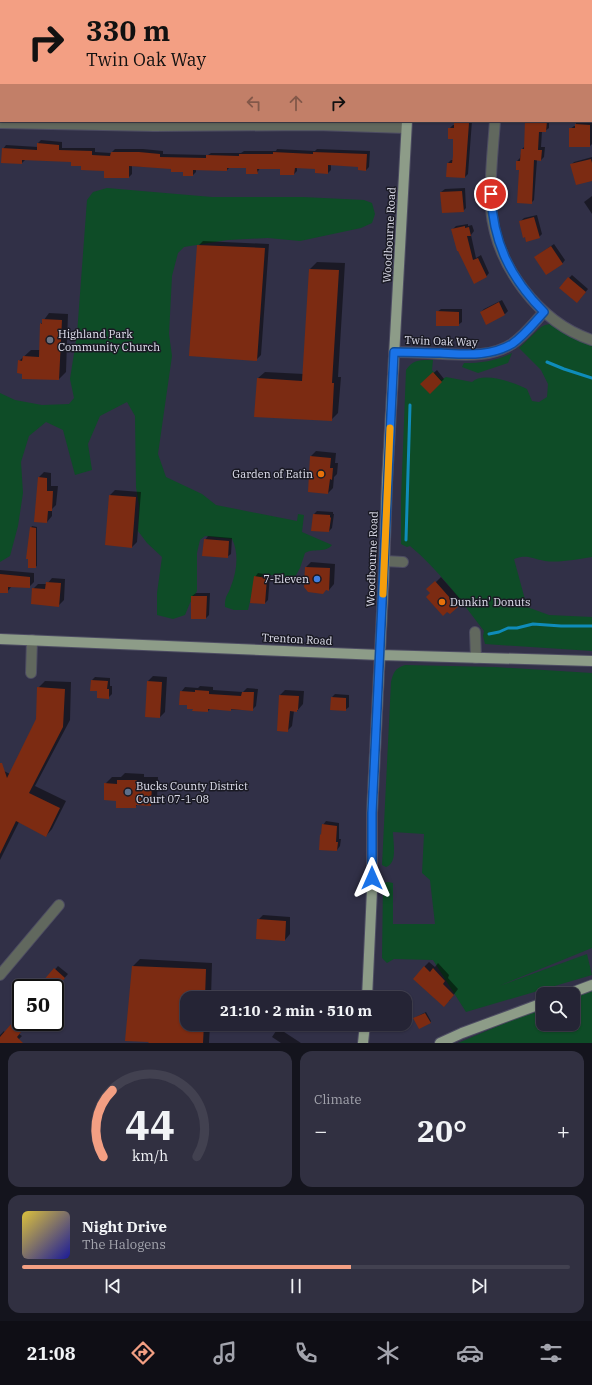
<!DOCTYPE html>
<meta charset="utf-8">
<style>
:root{--surface:#252435;--page:#313041;--text:#f1f3f6;--muted:#a3a4ad;--line:#424150;--accent:#f39f83}
body{margin:0;font-family:"IBM Plex Serif",serif;background:var(--page);color:var(--text);height:100vh;display:flex;flex-direction:column;font-size:15px;white-space:nowrap}
*{box-sizing:border-box;margin:0}
p{font-size:13px;color:var(--muted)}
.icon{flex:none;width:22px;height:22px;fill:none;stroke:currentColor;stroke-width:2;stroke-linecap:round;stroke-linejoin:round}
.map{position:relative;height:1043px;overflow:hidden}
.panel{display:flex;flex-direction:column;gap:8px;padding:8px;background:#14141d;flex:1}
.panel>*{flex:none}
.hud{position:absolute;left:0px;top:0px;width:592px;height:122px;box-shadow:0 1px 3px #0004,0 0 0 1px var(--line);background:#f39f83;color:#111;overflow:hidden}
.controls{position:absolute;left:536px;top:987px;display:grid;gap:8px}
.controls a{display:grid;place-items:center;width:44px;height:44px;border-radius:8px;background:var(--surface);box-shadow:0 1px 3px #0004,0 0 0 1px var(--line);font-size:20px}
.speed{position:absolute;left:12px;top:979px;display:flex;gap:8px;font-size:20px;font-weight:700;text-align:center}
.speed>*{display:grid;place-content:center;width:52px;height:52px;border-radius:50%;background:var(--surface);box-shadow:0 1px 3px #0004,0 0 0 1px var(--line);line-height:1}
.speed .limit{border:2px solid #111;border-radius:6px;background:#fff;color:#111}
.pin{position:absolute;display:grid;place-items:center;width:34px;height:34px;color:#fff;margin:-17px;border:2px solid #fff;border-radius:50%;box-shadow:0 1px 4px #0007}
.me{position:absolute;width:44px;margin:-22px;rotate:0deg;stroke-linejoin:round;filter:drop-shadow(0 0 3px #0008)}
.turn{display:flex;align-items:center;gap:14px;height:84px;padding:0 20px;font-size:18px}
.turn .icon{width:52px;height:52px;stroke-width:2.5}
.turn b{display:block;font-size:28px;line-height:34px}
.lanes{display:flex;align-items:center;height:38px;padding:0 20px;background:#0003;justify-content:center;gap:20px;direction:ltr}
.lanes .off{opacity:.35}
.big{font-size:30px;font-weight:800;line-height:1.1}
.panel .tile{flex:1;display:flex;flex-direction:column;justify-content:center;gap:6px;min-width:0;padding:0 14px;border-radius:12px;background:var(--page)}
.panel .dial{align-items:center;gap:0}
.dial svg{height:104px;overflow:visible;fill:none;stroke:var(--line);stroke-width:7;stroke-linecap:round;text-anchor:middle}
.dial text{fill:var(--text);stroke:none}
.song{display:flex;align-items:center;gap:12px}
.cover{width:48px;height:48px;border-radius:6px;background:linear-gradient(135deg,hsl(50 70% 55%),hsl(240 70% 35%))}
.played{height:4px;border-radius:2px;background:linear-gradient(90deg,var(--accent) 60%,var(--line) 60%)}
.keys{display:flex;justify-content:space-around;direction:ltr}
.heat{display:flex;justify-content:space-between;align-items:center;font-size:22px;direction:ltr}
.panel .tiles{flex:1;display:grid;gap:8px;grid-template-columns:1fr 1fr}
.tile:last-child{grid-column:span 2}
.trip{position:absolute;left:180px;top:991px;width:232px;height:40px;border-radius:12px;background:var(--surface);box-shadow:0 1px 3px #0004,0 0 0 1px var(--line);font-weight:800;line-height:40px;text-align:center}
.tab-bar{display:flex;height:64px;justify-content:space-around;align-items:center;background:#0f0e15;color:var(--muted)}
.tab-bar .icon{width:28px;height:28px}
.tab-bar .selected{color:var(--accent)}
.tab-bar b{font-size:18px;color:var(--text)}
.map>svg:first-child{display:block}
</style>
<div class="map">
<svg width="592" height="1043" viewBox="0 0 592 1043">
<rect width="100%" height="100%" fill="#313047"/>
<path fill="#0e4c27" d="M107 188 212 197H303L364 200 372 203 375 214 372 223 361 228 300 241 268 238 228 240 184 247 178 253 172 276 169 334 172 356 158 454 166 477 202 494 216 505 297 521 298 514 304 515 302 532 332 545C326 553 313 548 305 553L300 568 294 579 274 575 261 576 252 593 248 610H234L225 607C225 594 228 596 231 586 237 571 239 553 232 539L205 536 200 540 197 553V591L190 603 185 615 173 619 157 615V593L162 557 147 543 138 531 139 506 136 487 135 416 127 402 100 416 88 444 92 470 75 475 63 430 46 422 29 436 21 462 23 493 18 526 10 556 0 562V393L15 400 42 405 69 404 74 398 70 379 77 334 87 200 93 192Z
M550 324 567 335 592 345V557C577 559 560 563 545 561 532 559 528 554 514 559L527 607 549 615 592 617V651L485 644 483 636 484 631C461 601 439 570 410 546L407 547 401 544V499L406 370C413 359 421 360 433 360L432 370 441 380 446 377 472 382C483 371 515 383 527 389L532 401 539 402 547 397 548 384 541 370 519 348 541 327 545 325Z
M512 353 508 363 478 373 462 367 464 363C482 363 495 361 512 353Z
M405 665 496 667 592 673V948L499 986 587 954 592 975 466 1012 433 960 394 959 387 963 382 958 383 883 388 882 393 883V924H435L430 880 422 873 424 834 393 832C393 843 398 863 386 867L382 865 391 682C393 673 395 668 405 665Z
M592 988V1043H458L543 1007V1024H573V995Z"/>
<path fill="#0007" d="M94 0H112L113 1H92Z
M158 0H174V1H158Z
M232 0H248V1H232Z
M280 0H297L280 1Z
M579 0H592V144L590 146 570 129 574 126H576V121H591V1H579Z
M0 21H1L0 35Z
M0 75H1V91H0Z
M457 121H472L468 174 465 177 448 163 451 160H453L454 138 449 129 453 125H455Z
M526 121H549V128L545 131H542L541 147H545L544 157 541 160H537L534 200 531 203 517 161 520 158 522 149 525 146Z
M41 140 62 142V148H95V152L111 153 115 149H143L163 151V154L208 155 211 153H241L244 151H276L277 149 315 151 317 149 370 151 369 167 366 170 359 166 331 164V170L328 173 316 168 297 167V171L294 174 281 168H260L257 173 247 167H230L227 170 196 169V172L193 175 184 171 172 168 132 166V174L129 177 72 161 26 159 22 163 3 149 6 145 38 147V143Z
M592 157V180L571 165 574 162Z
M465 188 466 208 463 211 441 192 445 189Z
M592 196V214L584 202Z
M537 215 542 234 539 237 520 222 524 218Z
M468 224V226L472 225 474 231 471 235 476 258 481 255 489 273 486 277 459 250 452 230 456 226Z
M203 241 269 244 261 355 256 360 198 246Z
M554 244 565 260 562 264 535 257Z
M317 262 345 263 338 377H341L338 413 331 420 258 378 265 372 304 374 310 269Z
M572 275 588 289 580 299 569 278Z
M502 300 508 311 505 314 486 323 481 312 484 309Z
M441 309H462V322L458 325 437 312Z
M49 313 68 314 66 372 59 379 23 373 19 361 31 350H40L41 324Z
M437 370 444 379 430 393 421 384Z
M316 451 336 453 335 463H338L337 474 334 477 333 488 328 493 311 456Z
M44 472 51 473V486H58L56 505 52 509V516L47 522 35 521 39 477Z
M115 490 141 492 137 542 132 547 110 495Z
M317 511 333 512V514H334L332 528 329 531 314 514Z
M32 526 37 527V566L35 567 31 528Z
M208 536 232 538 231 554 227 557 205 540Z
M311 562 335 564 334 584 329 590 326 589 306 567Z
M0 570 34 573V582L29 587 12 586 7 592H0Z
M258 573 270 575 268 600 265 603 255 577Z
M441 577 462 601 450 613 428 590Z
M52 578 65 579 64 600 59 605 33 589 38 584H47Z
M196 593H210L209 615 206 618 192 596Z
M153 676 167 677 165 712 160 717 148 681Z
M95 677 110 678V686H112V694L108 698 98 690 92 680Z
M45 681 71 682 70 720 35 786 66 801 52 829 46 836 19 822 0 860V769L10 774 37 719 38 688Z
M200 686 213 687V690L243 692 247 688 258 689 256 706 252 710 210 709 208 711 194 708 188 704 181 692 185 687 198 688Z
M285 690 304 691 303 704 297 711H294L292 726 287 731 279 696Z
M335 694 349 695V707L345 710 332 697Z
M125 773 144 774V777H158L157 798 151 805 138 804 135 807 105 784 112 777H121Z
M326 821 339 823V839H341L340 846 337 850 320 849 323 825Z
M263 915 290 917V934L285 940 258 920Z
M140 959 212 963 211 998H187V1024H210L209 1043H149L150 1041 126 1040 133 966Z
M429 962 435 967 438 963 449 975 448 978 458 989 449 1001 424 967Z
M58 966 68 974 55 989V988H39Z
M393 991 403 992V998H391V992Z
M426 1012 431 1021 430 1023 416 1017Z
M16 1021 24 1028 19 1034 22 1036 16 1042 17 1043H0V1035L4 1031 5 1033Z
M278 1028 301 1043H281L272 1037Z"/>
<g fill="none" stroke-linecap="round" stroke-linejoin="round">
<path stroke="#0f8cba" stroke-width="3" d="M547 362 564 369 592 378
M406 540 410 405
M489 634 499 632 508 628H517L533 624 561 626H592"/>
</g>
<path fill="#7c2b12" d="M525 121H547L546 132H539L538 150H542L541 161 534 160 532 204 517 203 519 170H516V161H520L521 149H524Z
M454 122 469 123 465 178 446 177 447 163H452L453 156V139H448V128H454Z
M575 124 590 125V147H569V128H575Z
M37 143 59 145V150L92 151V155L110 156 111 152H139L160 154V157L206 158V155L239 156V154H273V152L313 154V152L367 154 366 171 358 170V167L328 165V174L315 173V169L295 168 294 175H280V169H257L258 174H246V168H227V171L193 170V176H183V172H171V169L129 166V178H104V171L81 170V166H71V162L22 160V164L1 163 2 148 37 150Z
M591 159 592 163V181L576 185 570 164Z
M462 191 464 212 442 213 440 192Z
M534 217 540 238 526 242 525 237 523 238 519 221Z
M465 226V228L469 227 471 236H467L473 260 478 258 487 277 474 284 458 251H457L451 229Z
M197 245 265 248 257 361 189 356Z
M551 246 563 264 546 275 534 257Z
M309 269 339 270 332 383H334L332 421 254 417 257 378 302 381Z
M568 277 586 292 577 303 559 288Z
M499 302 505 315 486 325 480 312Z
M436 311 459 312V326H436Z
M42 319 62 320 59 380 22 379V374L17 373 18 360 22 361 23 356 39 357 40 323 42 324Z
M433 372 442 382 430 394 420 384Z
M310 456 331 458 330 468H333L332 480 330 479 328 494 308 492Z
M38 477 47 478V491H53L52 511H48L47 523 34 522Z
M109 495 136 497 132 548 105 545Z
M313 514 330 515V517L331 518 329 532 311 531Z
M30 527 36 528V568H28V559H26Z
M204 539 229 541 228 558 202 556Z
M305 567 330 568 329 591 326 590 323 594 308 592 304 587Z
M0 574 30 577V588L8 587V593H0Z
M254 576 267 578 265 604 250 603Z
M435 581 458 607 450 614 447 612 443 616 426 597 430 593 426 589Z
M46 582 61 583 59 607 31 604 32 588 45 589Z
M191 596H207L206 619H191Z
M91 680 108 681 107 689H109V699L97 698V691H90Z
M147 681 162 682 160 718 145 717Z
M37 687 65 689 63 727 29 793 60 808 46 837 16 821 0 854V763H2L7 778 36 719Z
M195 690 209 691V694L241 696 242 692H254L253 711 231 709V711L208 709V712L192 711 193 709H187V705H179L180 691 195 692Z
M279 695 299 696 298 710H297V712L290 711 288 732 277 731Z
M331 697 346 698V711L330 710Z
M117 780H137V783L152 784 151 806 136 805V808H116V801L104 800V783L117 784Z
M322 824 337 826 336 842H338L337 851 319 850 320 834 321 835Z
M257 919 286 921 285 941 256 939Z
M132 966 206 969 205 998H187V1024H204L203 1043H148L149 1042 125 1041Z
M424 966 430 972 433 968 445 981 443 984 454 995 444 1007 413 979Z
M54 968 65 978 57 988H37Z
M425 1013 431 1023 419 1029 413 1018Z
M12 1023 21 1032 17 1037 23 1043H0V1037Z"/>
<g fill="none" stroke-linecap="round" stroke-linejoin="round">
<defs>
<path id="minor" d="M27 0 31 1
M201 1V0
M323 1V0
M502 1V0
M495 121C493 150 489 180 491 209 496 265 538 322 592 340
M0 123 154 126 316 125 406 128
M394 352C411 352 427 353 443 354 467 355 491 357 512 344 524 336 534 323 544 312
M385 561 403 562
M475 632 476 658
M31 673 32 640
M0 975 59 905"/>
<path id="major" d="M412 1V0
M0 639 380 655 592 661
M568 994 592 985
M367 998 372 890V813L384 571 387 483 407 121
M363 1043 365 1024
M440 1043 462 1033 543 1003"/>
</defs>
<use href="#minor" stroke="#4d4c62" stroke-width="12"/>
<use href="#major" stroke="#4d4c62" stroke-width="12"/>
<use href="#minor" stroke="#61685e" stroke-width="10"/>
<use href="#major" stroke="#8d9c88" stroke-width="10"/>
</g>
<g fill="none" stroke-linecap="round" stroke-linejoin="round">
<defs>
<path id="route" d="M372 878V813L394 352C410 352 425 353 440 353 465 354 490 357 512 344 524 336 534 323 544 312 510 278 493 242 491 194"/>
</defs>
<use href="#route" stroke="#114b97" stroke-width="10"/>
<use href="#route" stroke="#1a73e8" stroke-width="7"/>
<path stroke="#f59e0b" stroke-width="7" d="M383 594 390 428"/>
</g>
<circle fill="#6b7280" stroke="#1a1a24" stroke-width="1.5" cx="50" cy="340" r="4"/>
<g fill="#e8710a" stroke="#1a1a24" stroke-width="1.5">
<circle cx="321" cy="474" r="4"/>
<circle cx="442" cy="602" r="4"/>
</g>
<circle fill="#3f7fe0" stroke="#1a1a24" stroke-width="1.5" cx="317" cy="579" r="4"/>
<circle fill="#5c6f8a" stroke="#1a1a24" stroke-width="1.5" cx="128" cy="792" r="4"/>
<g text-anchor="middle" dominant-baseline="central" stroke-width="3" stroke-linejoin="round" paint-order="stroke">
<g font-size="11" fill="#e0e0ee" stroke="#1a1a24">
<text transform="translate(389 235) rotate(-87)">Woodbourne Road</text>
<text transform="translate(441 341) rotate(2)">Twin Oak Way</text>
<text transform="translate(372 559) rotate(-88)">Woodbourne Road</text>
<text transform="translate(297 639) rotate(3)">Trenton Road</text>
</g>
<g font-size="11" fill="#e0e0ee" stroke="#1a1a24" text-anchor="start">
<text x="58" y="334">Highland Park<tspan x="58" dy="13">Community Church</tspan></text>
<text x="313" y="474" text-anchor="end">Garden of Eatin</text>
<text x="309" y="579" text-anchor="end">7-Eleven</text>
<text x="450" y="602">Dunkin' Donuts</text>
<text x="136" y="786">Bucks County District<tspan x="136" dy="13">Court 07-1-08</tspan></text>
</g>
</g>
</svg>
<div class="controls">
<a><svg class="icon" aria-label="search" viewBox="0 0 24 24"><circle cx="10" cy="10" r="6"/><path d="M15 15l6 6"/></svg></a>
</div>
<div class="speed"><div class="limit">50</div></div>
<div class="pin" style="left:491px;top:194px;background:#d93025"><svg class="icon" aria-label="arrive" viewBox="0 0 24 24"><path d="M6 21V4h12l-3 4 3 4H6"/></svg></div>
<svg class="me" style="left:372px;top:878px" viewBox="-20 -20 40 40"><path d="M0-17L14 15 0 8-14 15z" fill="#1a73e8" stroke="#fff" stroke-width="4"/></svg>
<div class="trip">21:10 · 2 min · 510 m</div>
<div class="hud">
<div class="turn"><svg class="icon" aria-label="right" viewBox="0 0 24 24"><path d="M7 20v-9h11M14 6l5 5-5 5"/></svg><div><b>330 m</b>Twin Oak Way</div></div>
<div class="lanes"><svg class="icon off" aria-label="left" viewBox="0 0 24 24"><path d="M17 20v-9H6M10 6l-5 5 5 5"/></svg><svg class="icon off" aria-label="ahead" viewBox="0 0 24 24"><path d="M12 20V5M6 11l6-6 6 6"/></svg><svg class="icon" aria-label="right" viewBox="0 0 24 24"><path d="M7 20v-9h11M14 6l5 5-5 5"/></svg></div>
</div>
</div>
<section class="panel">
<div class="tiles">
<div class="tile dial"><svg viewBox="0 0 100 80">
<path d="M14 69A42 42 0 1 1 86 69"/>
<path d="M14 69A42 42 0 0 1 21 18" stroke="#f39f83"/>
<text x="50" y="56" font-size="32" font-weight="700">44</text>
<text x="50" y="72" font-size="11">km/h</text>
</svg></div>
<div class="tile"><p>Climate</p>
<div class="heat"><a>−</a><b class="big">20°</b><a>+</a></div>
</div>
<div class="tile">
<div class="song"><i class="cover"></i><div><b>Night Drive</b><p>The Halogens</p></div></div>
<div class="played"></div>
<div class="keys"><svg class="icon" aria-label="previous" viewBox="0 0 24 24"><path d="M18 5L8 12l10 7zM5 5v14"/></svg><svg class="icon" aria-label="pause" viewBox="0 0 24 24"><path d="M8 5v14M16 5v14"/></svg><svg class="icon" aria-label="next" viewBox="0 0 24 24"><path d="M6 5l10 7-10 7zM19 5v14"/></svg></div>
</div>
</div>
</section>
<nav class="tab-bar">
<b>21:08</b>
<svg class="icon selected" aria-label="directions" viewBox="0 0 24 24"><path d="M12 3l9 9-9 9-9-9zM9 14v-3h6M13 9l2 2-2 2"/></svg>
<svg class="icon" aria-label="music" viewBox="0 0 24 24"><path d="M9 18V5l10-2v13"/><circle cx="6" cy="18" r="3"/><circle cx="16" cy="16" r="3"/></svg>
<svg class="icon" aria-label="phone" viewBox="0 0 24 24"><path d="M5 4h4l2 5-3 2q2 4 5 5l2-3 5 2v4C11 20 4 13 5 4z"/></svg>
<svg class="icon" aria-label="climate" viewBox="0 0 24 24"><path d="M12 3v18M4 7l16 10M4 17L20 7"/></svg>
<svg class="icon" aria-label="car" viewBox="0 0 24 24"><path d="M5 17H2v-5l4-1 3-4h7l3 4 3 1v5h-3M9 17h6M6 11h13"/><circle cx="7" cy="17" r="2"/><circle cx="17" cy="17" r="2"/></svg>
<svg class="icon" aria-label="filters" viewBox="0 0 24 24"><path d="M4 7h16M4 17h16"/><circle cx="9" cy="7" r="2"/><circle cx="15" cy="17" r="2"/></svg>
</nav>
